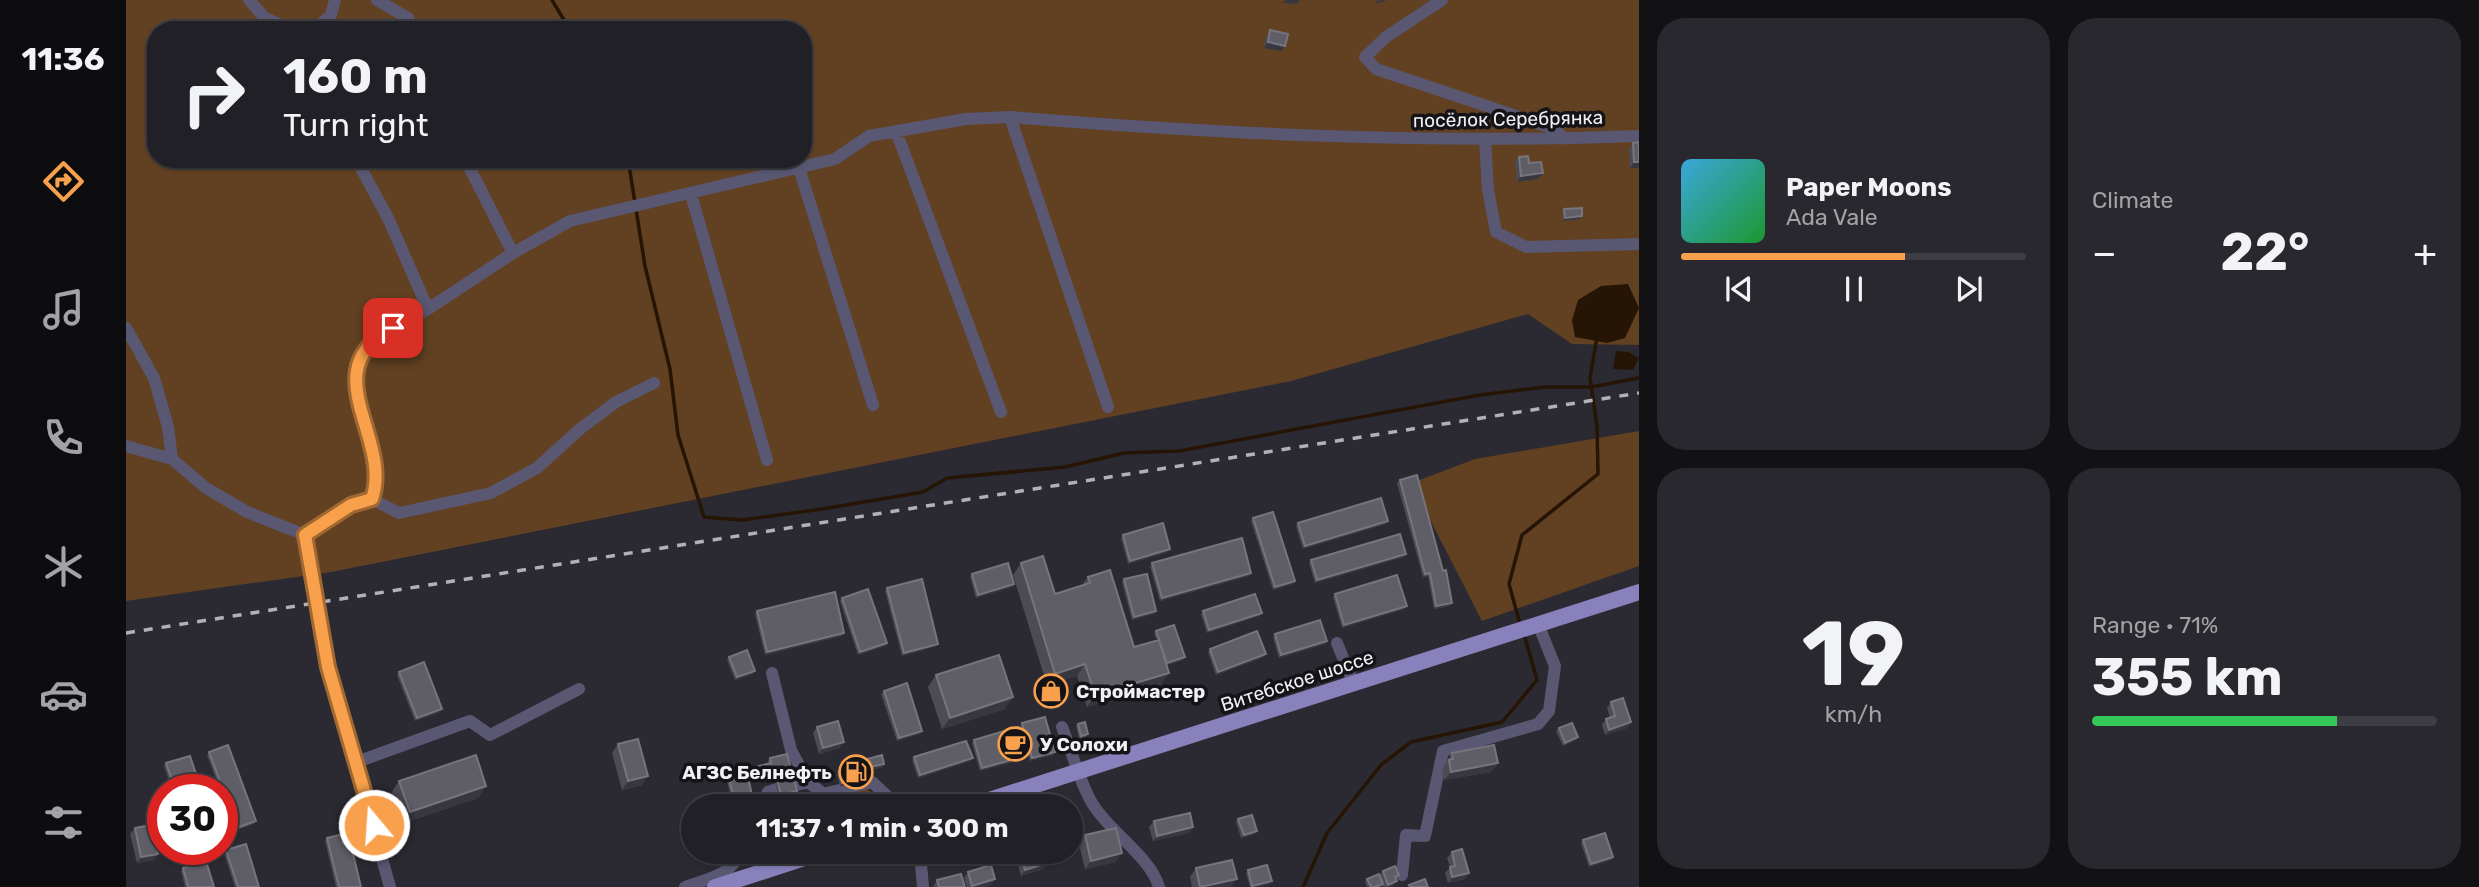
<!DOCTYPE html>
<meta charset="utf-8">
<style>
:root{--surface:#202026;--page:#28282e;--text:#f1f3f6;--muted:#a2a3a7;--line:#3d3e43;--accent:#f8a04b}
body{margin:0;font-family:Rubik,sans-serif;background:var(--page);color:var(--text);height:100vh;display:flex;flex-direction:column;font-size:26px;white-space:nowrap}
*{box-sizing:border-box;margin:0}
p{font-size:23px;color:var(--muted)}
.icon{flex:none;width:38px;height:38px;fill:none;stroke:currentColor;stroke-width:2;stroke-linecap:round;stroke-linejoin:round}
.map{position:relative;flex:1;overflow:hidden}
.side{display:flex;flex-direction:column;gap:18px;padding:18px;background:#121215;width:840px}
.side>*{flex:none}
.banner{position:absolute;left:21px;top:21px;width:665px;height:147px;border-radius:28px;box-shadow:0 2px 5px #0004,0 0 0 2px var(--line);background:#202026;color:var(--text);overflow:hidden}
.speed{position:absolute;left:21px;top:774px;display:flex;gap:14px;font-size:35px;font-weight:700;text-align:center}
.speed>*{display:grid;place-content:center;width:91px;height:91px;border-radius:50%;background:var(--surface);box-shadow:0 2px 5px #0004,0 0 0 2px var(--line);line-height:1}
.speed .limit{border:10px solid #d22;background:#fff;color:#111}
.pin{position:absolute;display:grid;place-items:center;width:60px;height:60px;color:#fff;margin:-30px;border-radius:14px;box-shadow:0 4px 10px #0006}
.me{position:absolute;width:77px;margin:-38px;rotate:342deg;stroke-linejoin:round;filter:drop-shadow(0 0 5px #0008)}
.turn{display:flex;align-items:center;gap:24px;height:147px;padding:0 21px;font-size:32px}
.turn .icon{width:91px;height:91px;stroke-width:2.5}
.turn b{display:block;font-size:49px;line-height:60px}
.big{font-size:52px;font-weight:700;line-height:1.1}
.side .tile{flex:1;display:flex;flex-direction:column;justify-content:center;gap:10px;min-width:0;padding:0 24px;border-radius:28px;background:var(--page)}
.side .dial{align-items:center;gap:0}
.dial b{font-size:91px;line-height:1}
.song{display:flex;align-items:center;gap:21px}
.cover{width:84px;height:84px;border-radius:10px;background:linear-gradient(135deg,hsl(200 70% 55%),hsl(130 70% 35%))}
.played{height:7px;border-radius:4px;background:linear-gradient(90deg,var(--accent) 65%,var(--line) 65%)}
.keys{display:flex;justify-content:space-around;direction:ltr}
.heat{display:flex;justify-content:space-between;align-items:center;font-size:38px;direction:ltr}
.charge{height:10px;border-radius:5px;background:linear-gradient(90deg,#34c759 71%,var(--line) 0)}
.side .tiles{flex:1;display:grid;gap:18px;grid-template-columns:repeat(2,1fr)}
.trip{position:absolute;left:555px;top:794px;width:402px;height:70px;border-radius:35px;background:var(--surface);box-shadow:0 2px 5px #0004,0 0 0 2px var(--line);font-weight:700;line-height:70px;text-align:center}
main{display:flex;flex:1;min-height:0}
.tabs{display:flex;flex-direction:column;width:126px;justify-content:space-around;align-items:center;background:#0d0d0f;color:var(--muted)}
.tabs .icon{width:49px;height:49px}
.tabs .on{color:var(--accent)}
.tabs b{font-size:32px;color:var(--text)}
.map>svg:first-child{display:block}
</style>
<main>
<nav class="tabs">
<b>11:36</b>
<svg class="icon on" aria-label="directions" viewBox="0 0 24 24"><path d="M12 3l9 9-9 9-9-9zM9 14v-3h6M13 9l2 2-2 2"/></svg>
<svg class="icon" aria-label="music" viewBox="0 0 24 24"><path d="M9 18V5l10-2v13"/><circle cx="6" cy="18" r="3"/><circle cx="16" cy="16" r="3"/></svg>
<svg class="icon" aria-label="phone" viewBox="0 0 24 24"><path d="M5 4h4l2 5-3 2q2 4 5 5l2-3 5 2v4C11 20 4 13 5 4z"/></svg>
<svg class="icon" aria-label="climate" viewBox="0 0 24 24"><path d="M12 3v18M4 7l16 10M4 17L20 7"/></svg>
<svg class="icon" aria-label="car" viewBox="0 0 24 24"><path d="M5 17H2v-5l4-1 3-4h7l3 4 3 1v5h-3M9 17h6M6 11h13"/><circle cx="7" cy="17" r="2"/><circle cx="17" cy="17" r="2"/></svg>
<svg class="icon" aria-label="filters" viewBox="0 0 24 24"><path d="M4 7h16M4 17h16"/><circle cx="9" cy="7" r="2"/><circle cx="15" cy="17" r="2"/></svg>
</nav>
<div class="map">
<svg width="1513" height="887" viewBox="0 0 1513 887">
<rect width="100%" height="100%" fill="#2b2a32"/>
<path fill="#624122" fill-rule="evenodd" d="M0 0H1513V345L1446 344 1402 314 1165 381 205 572 0 601ZM30 30H677V159H30Z
M1513 431V566L1356 621 1293 498 1274 495 1278 486 1349 459Z
M740 788 755 800 758 807H734L713 792Z
M684 796 707 807H651Z"/>
<path fill="#261404" d="M1502 284 1513 308 1499 338 1481 343 1449 337 1446 320 1452 300 1475 286Z
M1490 351 1502 352 1513 358 1507 370 1487 369Z"/>
<g fill="none" stroke-linecap="round" stroke-linejoin="round">
<path stroke="#261404" stroke-width="3.5" d="M426 0 444 30
M502 159 519 266 544 369 552 435 578 517 616 520 696 509 797 492 821 478 939 467 998 453 1053 451 1354 395 1419 387H1465L1513 378
M1394 624 1383 584 1396 535 1472 474 1471 426 1464 378 1471 337
M1177 887 1201 833 1255 765 1285 742 1376 722 1411 680 1398 634"/>
<path stroke="#5a5773" stroke-width="12" d="M123 0 139 18 166 30
M251 0 282 18 288 30
M1316 0 1260 37 1239 57 1250 69 1429 129 1438 139
M188 30 205 15 209 0
M884 117 982 407
M770 131 875 412
M1359 140 1362 190 1370 232 1400 247 1513 244
M230 159 262 218 302 309
M339 159 387 253
M673 168 747 405
M565 194 641 460
M0 328 28 378 42 427 46 459
M0 446 46 459 80 488 121 512 179 535
M246 499 273 513 365 493 411 468 454 429 490 402 528 383
M179 535 225 505 246 499 251 483 246 449 228 388 233 358 249 337 302 309 387 253 444 221 709 159 743 136 840 119 884 117C1094 134 1303 144 1513 136
M179 535 202 667 264 887
M1211 643 1228 685
M646 673 665 750 682 782
M936 727C946 751 953 781 966 803 983 832 1024 856 1033 887
M228 763 344 721 364 735 453 689
M667 786 682 782 715 807
M697 794 746 782 773 807
M634 807 642 792 651 789
M802 807 831 798 857 799
M794 852 797 887
M1276 875 1280 835 1299 836 1317 751 1412 724 1423 711 1429 666 1412 624
M559 887C580 879 606 876 614 852"/>
<path stroke="#8881bb" stroke-width="16" d="M841 807 1513 592
M589 887 697 852"/>
<path stroke="#b1b1b6" stroke-width="3.5" stroke-dasharray="9 9" stroke-linecap="butt" d="M0 633 1513 393"/>
</g>
<path fill="#4d4c55" d="M1144 30 1155 51 1138 48 1140 36Z
M1507 143 1513 168H1504L1503 148Z
M1393 157 1403 163 1412 179 1391 182 1389 162Z
M1438 209 1456 216 1454 219 1437 221 1436 212Z
M1274 480 1324 606 1308 609 1302 576 1297 577 1271 483Z
M1127 518 1169 581 1167 584 1147 590 1125 521Z
M1262 521 1260 524 1177 549 1170 526 1172 523Z
M997 535 1042 552 1002 564 995 538Z
M1278 557 1189 583 1183 563 1185 560Z
M895 563 929 594 956 585 962 577 1008 647 1031 640 1028 634 1030 631 1057 660 1041 665 1043 673 1035 684 961 707 951 676 921 685 887 575Z
M1026 563 1125 573 1123 576 1034 601 1024 566Z
M846 574 888 584 886 587 850 598 844 577Z
M998 579 1030 611 1028 614 1006 620 996 582Z
M761 588 810 646 776 656 759 591Z
M1209 594 1279 609 1216 628 1207 597Z
M716 598 761 643 759 646 732 655 714 601Z
M631 611 716 636 639 655 629 614Z
M1077 611 1136 613 1133 616 1081 633 1075 614Z
M1149 634 1201 641 1199 644 1153 658 1147 637Z
M1084 649 1138 657 1090 675 1082 652Z
M603 657 629 671 627 674 609 680 601 660Z
M273 672 316 709 314 712 289 721 271 675Z
M810 675 879 709 816 729 802 687Z
M758 691 794 734 771 741 755 694Z
M1485 702 1505 722 1501 728 1479 735 1476 725 1480 719 1484 718 1481 708Z
M896 723 929 752 927 755 904 761 894 726Z
M952 724 960 737 953 739 950 726Z
M691 727 714 748 693 754 687 733Z
M1433 728 1452 737 1450 740 1437 746 1430 731Z
M848 740 900 756 898 759 854 771 846 743Z
M492 744 516 785 496 790 486 753Z
M83 752 128 824 109 831 96 796V789H94L81 755Z
M1326 753 1372 763 1365 772 1318 780 1316 769Z
M788 757 847 758 844 761 792 778 786 760Z
M644 758 668 794 653 797 647 775 622 781 627 799 625 802 607 806 600 777 602 774 643 764 642 761Z
M738 760 758 764 756 767 745 770 746 776 744 779 714 786 711 774 713 771 736 765V763Z
M40 763 75 789H46L38 766Z
M273 781 360 786 352 798 275 824 265 793Z
M1112 819 1129 834 1115 838 1110 822Z
M1028 821 1067 827 1063 833 1027 841 1023 827Z
M9 828 32 854 27 860 11 863 4 834Z
M959 835 990 862 959 869 953 844Z
M201 838 235 887H210L199 841Z
M1457 840 1487 857 1485 860 1463 867 1455 843Z
M100 850 133 887H109L98 853Z
M1326 852 1339 879 1322 883 1319 873 1324 867 1321 858Z
M895 855 921 863 917 869 895 876 891 861Z
M57 868 88 887H59L55 871Z
M1070 868 1105 887H1066L1064 877Z
M1122 870 1144 884 1131 887H1124L1120 873Z
M1257 871 1273 875 1266 887H1257L1256 885 1254 887H1241L1239 882 1241 879 1253 876Z
M842 872 865 885 859 887H841L838 878Z
M811 880 839 887H807Z"/>
<path fill="#383740" d="M1159 0H1174L1171 4 1157 3Z
M1255 0H1260L1259 1 1249 4 1251 1Z
M1142 42 1159 46 1155 51 1138 48Z
M1508 162H1513V168H1504Z
M1417 173 1412 179 1391 182 1395 176Z
M1456 216 1454 219 1437 221 1439 218Z
M1262 521 1260 524 1177 549 1179 546Z
M1044 549 1042 552 1002 564 1004 561Z
M1280 554 1278 557 1189 583 1191 580Z
M1125 573 1123 576 1034 601 1036 598Z
M1169 581 1167 584 1147 590 1149 587Z
M888 584 886 587 850 598 852 595Z
M1326 603 1324 606 1308 609 1310 606Z
M1281 606 1279 609 1216 628 1218 625Z
M1030 611 1028 614 1006 620 1008 617Z
M1136 613 1133 616 1081 633 1083 630Z
M718 633 716 636 639 655 641 652Z
M1201 641 1199 644 1153 658 1155 655Z
M761 643 759 646 732 655 734 652Z
M812 644 810 646 776 656 778 653Z
M1140 654 1138 657 1090 675 1092 672Z
M1059 657 1057 660 1039 666 1041 663Z
M959 664 951 676 921 685 929 674Z
M629 671 627 674 609 680 611 677Z
M1043 673 1035 684 961 707 969 695Z
M887 697 879 709 816 729 824 718Z
M316 709 314 712 289 721 291 718Z
M1505 722 1501 728 1479 735 1483 730Z
M796 731 794 734 771 741 773 738Z
M1452 737 1450 740 1437 746 1439 743Z
M718 742 714 748 693 754 697 748Z
M929 752 927 755 904 761 906 758Z
M900 756 898 759 854 771 856 768Z
M847 758 844 761 792 778 794 775Z
M1372 763 1365 772 1318 780 1325 772Z
M758 764 756 767 742 770 744 767Z
M649 772 647 775 620 781 622 778Z
M522 776 516 785 496 790 502 781Z
M746 776 744 779 714 786 716 783Z
M360 786 352 798 275 824 284 812Z
M671 791 668 794 653 797 655 795Z
M627 799 625 802 607 806 609 803Z
M130 821 128 824 109 831 111 828Z
M1067 827 1063 833 1027 841 1031 836Z
M1131 831 1129 834 1115 838 1118 835Z
M996 853 990 862 959 869 965 861Z
M32 854 27 860 11 863 15 857Z
M1487 857 1485 860 1463 867 1465 864Z
M921 863 917 869 895 876 899 870Z
M1343 873 1339 879 1322 883 1326 877Z
M869 879 865 885 859 887H846Z
M1111 879 1105 887H1076Z
M1146 881 1144 884 1131 887H1125Z
M1271 881 1266 887H1261L1262 885Z"/>
<path fill="#5f5e66" stroke="#76757d" stroke-width="2" d="M1144 30 1162 34 1159 46 1142 42Z
M1513 142V162H1508L1507 143Z
M1402 156 1403 163 1415 162 1417 173 1395 176 1393 157Z
M1456 208V216L1439 218 1438 209Z
M1291 475 1317 571 1320 570 1326 603 1310 606 1304 573 1299 574 1274 480Z
M1255 498 1262 521 1179 546 1172 523Z
M1147 512 1169 581 1149 587 1127 518Z
M1037 523 1044 549 1004 561 997 535Z
M1274 534 1280 554 1191 580 1185 560Z
M1116 538 1125 573 1036 598 1026 563Z
M917 556 929 594 964 583 962 577 984 570 1008 647 1033 640 1043 673 969 695 959 664 929 674 895 563Z
M882 563 888 584 852 595 846 574Z
M1021 574 1030 611 1008 617 998 579Z
M1271 575 1281 606 1218 625 1209 594Z
M796 579 812 644 778 653 761 588Z
M742 589 761 643 734 652 716 598Z
M709 592 718 633 641 652 631 611Z
M1129 594 1136 613 1083 630 1077 611Z
M1194 620 1201 641 1155 655 1149 634Z
M1048 625 1059 657 1041 663 1030 631Z
M1131 631 1140 654 1092 672 1084 649Z
M621 650 629 671 611 677 603 657Z
M873 655 887 697 824 718 810 675Z
M298 662 316 709 291 718 273 672Z
M781 683 796 731 773 738 758 691Z
M1497 698 1505 722 1483 730 1480 719 1489 716 1485 702Z
M919 717 929 752 906 758 896 723Z
M712 721 718 742 697 748 691 727Z
M959 722 962 734 955 736 952 724Z
M1446 723 1452 737 1439 743 1433 728Z
M892 727 900 756 856 768 848 740Z
M512 739 522 776 502 781 492 744Z
M840 741 847 758 794 775 788 757Z
M102 745 130 821 111 828 83 752Z
M1368 745 1372 763 1325 772 1323 760 1327 759 1326 753Z
M661 754 671 791 655 795 649 772 622 778 627 799 609 803 602 774 645 763 644 758Z
M350 755 360 786 284 812 273 781Z
M756 755 758 764 744 767 746 776 716 783 713 771 739 765 738 760Z
M64 756 75 789H49L40 763Z
M1064 813 1067 827 1031 836 1028 821Z
M1126 815 1131 831 1118 835 1112 819Z
M25 825 32 854 15 857 9 828Z
M990 828 996 853 965 861 959 835Z
M222 833 235 887H213L201 838Z
M1479 833 1487 857 1465 864 1457 840Z
M120 844 133 887H112L100 850Z
M1336 849 1343 873 1326 877 1324 867 1329 866 1326 852Z
M905 852H918L921 863 899 870 895 855Z
M1106 860 1111 879 1074 887 1070 868Z
M80 861 88 887H62L57 868Z
M865 865 869 879 846 886 842 872Z
M1141 865 1146 881 1126 886 1122 870Z
M1269 866 1273 875 1269 877 1271 881 1262 885 1257 871Z
M835 874 839 887H813L811 880Z
M1253 874 1257 884 1249 887H1245L1241 879Z
M1299 879 1302 887H1284L1283 885Z"/>
<g fill="none" stroke-linecap="round" stroke-linejoin="round">
<defs>
<path id="route" d="M248 825 202 667 179 535 225 505 246 499C267 438 186 370 267 328"/>
</defs>
<use href="#route" stroke="#a16831" stroke-width="18"/>
<use href="#route" stroke="#f8a04b" stroke-width="12"/>
</g>
<defs>
<symbol id="shop-ring" viewBox="-11 -11 22 22"><circle r="9.5" fill="#141317" stroke="#f8a04b" stroke-width="1.5"/><path d="M-5-2.5h2.3a2.7 3.5 0 0 1 5.4 0H5L5.5 6h-11ZM-1.5-2.5h3a1.5 2.3 0 0 0-3 0Z" fill="#f8a04b"/></symbol>
<symbol id="cafe-ring" viewBox="-11 -11 22 22"><circle r="9.5" fill="#141317" stroke="#f8a04b" stroke-width="1.5"/><path d="M-5.5-4.5H6V0H3Q3 3.5 0 3.5H-2.5Q-5.5 3.5-5.5 0ZM3-3.2v2h1.7v-2ZM-6 4.5H4V6H-6Z" fill="#f8a04b"/></symbol>
<symbol id="fuel-ring" viewBox="-11 -11 22 22"><circle r="9.5" fill="#141317" stroke="#f8a04b" stroke-width="1.5"/><path d="M-5.5-6h7V0h2V4h1.3V-2.5L3-4.5l.8-.8L6-3V5H2.5V1h-1V6h-7ZM-4.2-4.7v3.2H.2V-4.7Z" fill="#f8a04b"/></symbol>
</defs>
<g fill-rule="evenodd">
<use href="#shop-ring" x="906" y="672" width="38" height="38"/>
<use href="#cafe-ring" x="870" y="725" width="38" height="38"/>
<use href="#fuel-ring" x="711" y="753" width="38" height="38"/>
</g>
<g text-anchor="middle" dominant-baseline="central" stroke-width="7" stroke-linejoin="round" paint-order="stroke">
<g font-size="19" fill="#f0f0f5" stroke="#141317">
<text transform="translate(1382 119) rotate(-1)">посёлок Серебрянка</text>
<text transform="translate(1171 681) rotate(-18)">Витебское шоссе</text>
</g>
<g font-size="19" font-weight="bold" fill="#f0f0f5" stroke="#141317" text-anchor="start">
<text x="950" y="691">Строймастер</text>
<text x="914" y="744">У Солохи</text>
<text x="706" y="772" text-anchor="end">АГЗС Белнефть</text>
</g>
</g>
</svg>
<div class="speed"><div class="limit">30</div></div>
<div class="pin" style="left:267px;top:328px;background:#d93025"><svg class="icon" aria-label="arrive" viewBox="0 0 24 24"><path d="M6 21V4h12l-3 4 3 4H6"/></svg></div>
<svg class="me" style="left:248px;top:825px" viewBox="-20 -20 40 40"><circle r="17" fill="#f8a04b" stroke="#fff" stroke-width="3"/><path d="M0-11L8 9 0 5-8 9z" fill="#fff"/></svg>
<div class="trip">11:37 · 1 min · 300 m</div>
<div class="banner">
<div class="turn"><svg class="icon" aria-label="right" viewBox="0 0 24 24"><path d="M7 20v-9h11M14 6l5 5-5 5"/></svg><div><b>160 m</b>Turn right</div></div>
</div>
</div>
<section class="side">
<div class="tiles">
<div class="tile">
<div class="song"><i class="cover"></i><div><b>Paper Moons</b><p>Ada Vale</p></div></div>
<div class="played"></div>
<div class="keys"><svg class="icon" aria-label="previous" viewBox="0 0 24 24"><path d="M18 5L8 12l10 7zM5 5v14"/></svg><svg class="icon" aria-label="pause" viewBox="0 0 24 24"><path d="M8 5v14M16 5v14"/></svg><svg class="icon" aria-label="next" viewBox="0 0 24 24"><path d="M6 5l10 7-10 7zM19 5v14"/></svg></div>
</div>
<div class="tile"><p>Climate</p>
<div class="heat"><a>−</a><b class="big">22°</b><a>+</a></div>
</div>
<div class="tile dial"><b>19</b><p>km/h</p></div>
<div class="tile"><p>Range · 71%</p><b class="big">355 km</b><div class="charge"></div></div>
</div>
</section>
</main>
